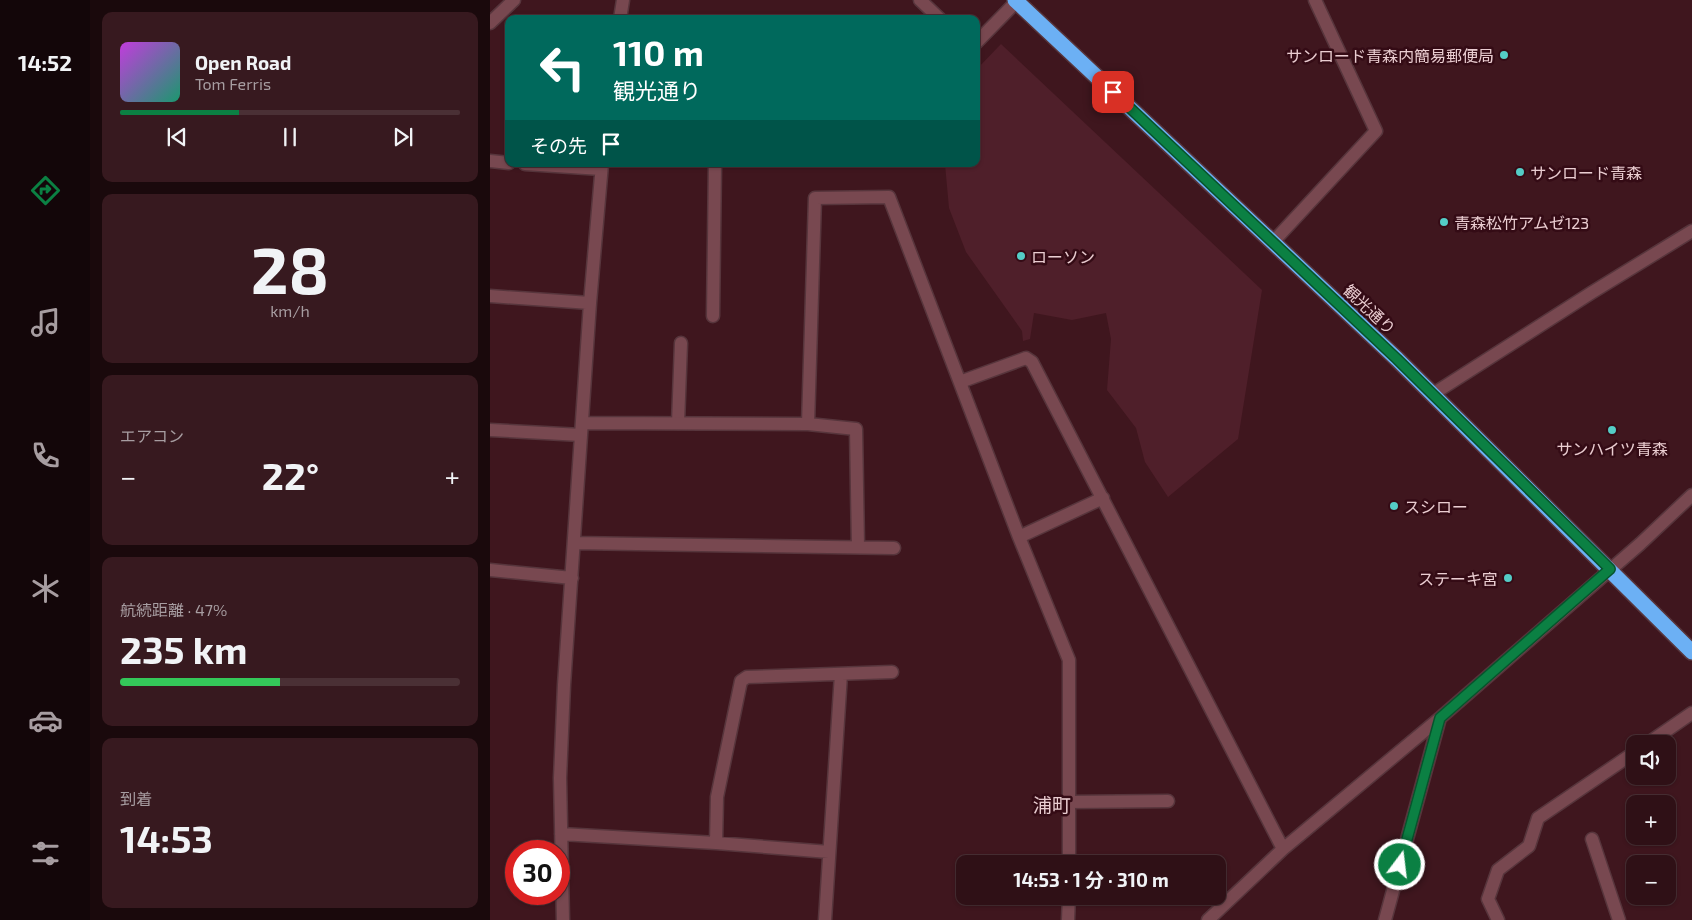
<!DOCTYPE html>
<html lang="ja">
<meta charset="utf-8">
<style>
:root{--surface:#2f1016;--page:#37191f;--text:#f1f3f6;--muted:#a79da1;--line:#4a3035;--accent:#0b8043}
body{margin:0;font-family:"Exo 2","Noto Sans JP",sans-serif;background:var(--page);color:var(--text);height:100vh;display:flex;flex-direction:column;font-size:19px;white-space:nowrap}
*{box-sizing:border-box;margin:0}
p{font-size:16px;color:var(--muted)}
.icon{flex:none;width:28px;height:28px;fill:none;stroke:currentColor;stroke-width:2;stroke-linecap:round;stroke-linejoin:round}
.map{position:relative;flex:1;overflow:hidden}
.sheet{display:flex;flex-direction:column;gap:12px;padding:12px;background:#1a090c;width:400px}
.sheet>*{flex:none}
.guide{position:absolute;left:15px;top:15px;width:475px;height:152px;border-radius:10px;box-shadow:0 1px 4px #0004,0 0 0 1px var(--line);background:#00695c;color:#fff;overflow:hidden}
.fabs{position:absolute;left:1136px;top:735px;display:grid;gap:10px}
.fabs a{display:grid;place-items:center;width:50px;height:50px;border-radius:10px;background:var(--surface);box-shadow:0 1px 4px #0004,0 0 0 1px var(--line);font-size:25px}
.speed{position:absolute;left:15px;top:840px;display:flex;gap:10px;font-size:25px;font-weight:700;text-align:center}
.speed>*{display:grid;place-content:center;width:65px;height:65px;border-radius:50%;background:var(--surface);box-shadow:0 1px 4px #0004,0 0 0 1px var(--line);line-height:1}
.speed .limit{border:8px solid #d22;background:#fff;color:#111}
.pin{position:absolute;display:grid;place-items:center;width:42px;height:42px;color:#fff;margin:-21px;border-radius:10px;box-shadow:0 2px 8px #0006}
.me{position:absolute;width:55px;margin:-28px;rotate:15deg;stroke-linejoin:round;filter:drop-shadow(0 0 4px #0008)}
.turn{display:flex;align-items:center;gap:18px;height:105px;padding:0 25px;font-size:22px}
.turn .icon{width:65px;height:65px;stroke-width:2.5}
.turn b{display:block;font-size:35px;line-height:42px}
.then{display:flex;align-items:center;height:48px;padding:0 25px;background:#0003;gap:10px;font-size:19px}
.big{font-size:38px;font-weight:700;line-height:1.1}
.sheet .card{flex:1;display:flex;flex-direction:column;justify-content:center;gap:8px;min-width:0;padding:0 18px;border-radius:10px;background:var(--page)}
.sheet .dial{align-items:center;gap:0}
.dial b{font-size:65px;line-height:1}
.song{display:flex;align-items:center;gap:15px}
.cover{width:60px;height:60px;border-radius:8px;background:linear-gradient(135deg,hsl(290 70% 55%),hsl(160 70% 35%))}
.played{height:5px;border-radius:2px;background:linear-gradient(90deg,var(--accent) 35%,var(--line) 35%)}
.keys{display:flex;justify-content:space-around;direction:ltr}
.heat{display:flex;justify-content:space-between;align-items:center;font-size:28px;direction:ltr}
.charge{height:8px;border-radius:4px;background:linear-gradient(90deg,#34c759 47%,var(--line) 0)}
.trip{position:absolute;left:466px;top:855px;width:270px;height:50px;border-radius:10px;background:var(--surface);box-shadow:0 1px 4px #0004,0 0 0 1px var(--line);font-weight:700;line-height:50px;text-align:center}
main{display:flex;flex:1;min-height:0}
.menu{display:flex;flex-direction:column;width:90px;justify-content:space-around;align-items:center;background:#130609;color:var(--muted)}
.menu .icon{width:35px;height:35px}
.menu .on{color:var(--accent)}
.menu b{font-size:22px;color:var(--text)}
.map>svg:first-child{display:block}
</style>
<main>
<nav class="menu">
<b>14:52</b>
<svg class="icon on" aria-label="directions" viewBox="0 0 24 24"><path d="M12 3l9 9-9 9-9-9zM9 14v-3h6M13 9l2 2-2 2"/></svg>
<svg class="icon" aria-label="music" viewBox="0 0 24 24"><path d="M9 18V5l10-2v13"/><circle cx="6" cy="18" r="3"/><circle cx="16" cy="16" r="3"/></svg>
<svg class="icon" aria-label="phone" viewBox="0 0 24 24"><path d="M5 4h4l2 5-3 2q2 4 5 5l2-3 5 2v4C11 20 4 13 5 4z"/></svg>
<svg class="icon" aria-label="climate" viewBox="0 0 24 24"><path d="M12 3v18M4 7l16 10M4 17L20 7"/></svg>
<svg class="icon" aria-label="car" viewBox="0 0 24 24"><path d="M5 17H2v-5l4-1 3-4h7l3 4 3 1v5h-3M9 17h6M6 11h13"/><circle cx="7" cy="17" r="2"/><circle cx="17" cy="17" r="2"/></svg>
<svg class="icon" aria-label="filters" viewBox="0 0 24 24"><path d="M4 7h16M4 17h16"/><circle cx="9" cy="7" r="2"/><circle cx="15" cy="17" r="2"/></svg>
</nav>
<section class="sheet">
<div class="card">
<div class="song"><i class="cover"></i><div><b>Open Road</b><p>Tom Ferris</p></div></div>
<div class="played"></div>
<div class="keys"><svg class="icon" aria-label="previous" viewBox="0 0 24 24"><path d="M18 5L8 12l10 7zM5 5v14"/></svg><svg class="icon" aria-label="pause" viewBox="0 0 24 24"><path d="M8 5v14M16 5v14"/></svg><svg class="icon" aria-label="next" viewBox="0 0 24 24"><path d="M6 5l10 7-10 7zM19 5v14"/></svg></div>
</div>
<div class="card dial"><b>28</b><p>km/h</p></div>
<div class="card"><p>エアコン</p>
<div class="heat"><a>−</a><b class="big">22°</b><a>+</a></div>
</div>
<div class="card"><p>航続距離 · 47%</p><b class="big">235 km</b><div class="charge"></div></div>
<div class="card"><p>到着</p><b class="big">14:53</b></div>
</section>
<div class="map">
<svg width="1202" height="920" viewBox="0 0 1202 920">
<rect width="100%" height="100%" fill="#3f161e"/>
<path fill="#4f1f2a" d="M511 44 772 290 748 439 678 497 655 462 646 428 617 390 621 339 616 313 582 320 544 313 540 339 533 341 532 331 476 252 459 208 455 164H486V70Z"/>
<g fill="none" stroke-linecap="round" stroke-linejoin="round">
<defs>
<path id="lane" d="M430 0 450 19
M486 43 527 1
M188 423 191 343
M1157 744 1202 713
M1008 920 998 899 1008 870 1039 846 1048 818 1145 752"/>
<path id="street" d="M130 19 133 0
M0 23 24 0
M0 161 19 163
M35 164 111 169
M783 242 886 131 825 0
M0 296 100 303
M223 316 225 164
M470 382 536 358 542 362 793 849
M92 423 318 424 325 198 399 197 529 537 613 498
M318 424 366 429 368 547
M0 430 91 435
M529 537 579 660V864
M84 543 404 548
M0 570 82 578
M580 802 678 801
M71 834 226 843 339 852
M1102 839 1129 920
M226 843 227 797 251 681 257 677 402 672
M73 920 70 778 74 685 100 303 112 164
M335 920 351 674
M578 920 579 896
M718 920 793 849 950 718 1150 544 1202 495
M895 920 950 718"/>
<path id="secondary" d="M943 394 1101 293 1202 231"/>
<path id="highway" d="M525 0 907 359 1202 652"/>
</defs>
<use href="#lane" stroke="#57353c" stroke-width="15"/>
<use href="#street" stroke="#57353c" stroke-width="15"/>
<use href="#secondary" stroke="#57353c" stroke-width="15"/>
<use href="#highway" stroke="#57353c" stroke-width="18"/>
<use href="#lane" stroke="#784850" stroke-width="12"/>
<use href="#street" stroke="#784850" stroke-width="12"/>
<use href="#secondary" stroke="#784850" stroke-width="12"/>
<use href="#highway" stroke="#6cb0f4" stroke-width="15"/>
</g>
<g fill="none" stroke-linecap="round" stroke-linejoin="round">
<defs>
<path id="route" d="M623 92 907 359 1120 569 950 718 910 865"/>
</defs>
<use href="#route" stroke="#07532c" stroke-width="12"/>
<use href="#route" stroke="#0b8043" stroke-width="9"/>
</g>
<g fill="#54cdc6" stroke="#340b15" stroke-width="2">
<circle cx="1014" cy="55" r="5"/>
<circle cx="1030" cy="172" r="5"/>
<circle cx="954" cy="222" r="5"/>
<circle cx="531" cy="256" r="5"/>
<circle cx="1122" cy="430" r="5"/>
<circle cx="904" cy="506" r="5"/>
<circle cx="1018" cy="578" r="5"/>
</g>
<g text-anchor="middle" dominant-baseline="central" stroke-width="5" stroke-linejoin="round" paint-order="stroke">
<g font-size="16" fill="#eacdd1" stroke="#340b15" text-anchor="start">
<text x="1004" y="55" text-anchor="end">サンロード青森内簡易郵便局</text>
<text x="1040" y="172">サンロード青森</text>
<text x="964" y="222">青森松竹アムゼ123</text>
<text x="541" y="256">ローソン</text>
<text x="1122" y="448" text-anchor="middle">サンハイツ青森</text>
<text x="914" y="506">スシロー</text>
<text x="1008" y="578" text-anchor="end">ステーキ宮</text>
</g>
<g font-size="16" fill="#eacdd1" stroke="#340b15">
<text transform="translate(880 309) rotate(43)">観光通り</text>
</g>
<g font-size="19" fill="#eacdd1" stroke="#340b15">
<text x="562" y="804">浦町</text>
</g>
</g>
</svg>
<div class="fabs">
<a><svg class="icon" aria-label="sound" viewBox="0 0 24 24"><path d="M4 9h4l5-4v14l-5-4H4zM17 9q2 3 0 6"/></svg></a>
<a>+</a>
<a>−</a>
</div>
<div class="speed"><div class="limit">30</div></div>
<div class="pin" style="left:623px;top:92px;background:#d93025"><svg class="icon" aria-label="arrive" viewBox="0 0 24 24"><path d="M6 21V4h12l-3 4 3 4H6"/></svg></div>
<svg class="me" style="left:910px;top:865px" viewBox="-20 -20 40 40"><circle r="17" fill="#0b8043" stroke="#fff" stroke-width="3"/><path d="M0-11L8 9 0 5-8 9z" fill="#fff"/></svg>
<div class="trip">14:53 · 1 分 · 310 m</div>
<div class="guide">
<div class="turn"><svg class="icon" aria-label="left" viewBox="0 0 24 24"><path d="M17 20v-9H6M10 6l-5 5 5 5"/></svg><div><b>110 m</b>観光通り</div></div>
<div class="then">その先<svg class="icon" aria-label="arrive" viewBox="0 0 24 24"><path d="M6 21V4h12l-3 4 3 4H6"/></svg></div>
</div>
</div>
</main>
